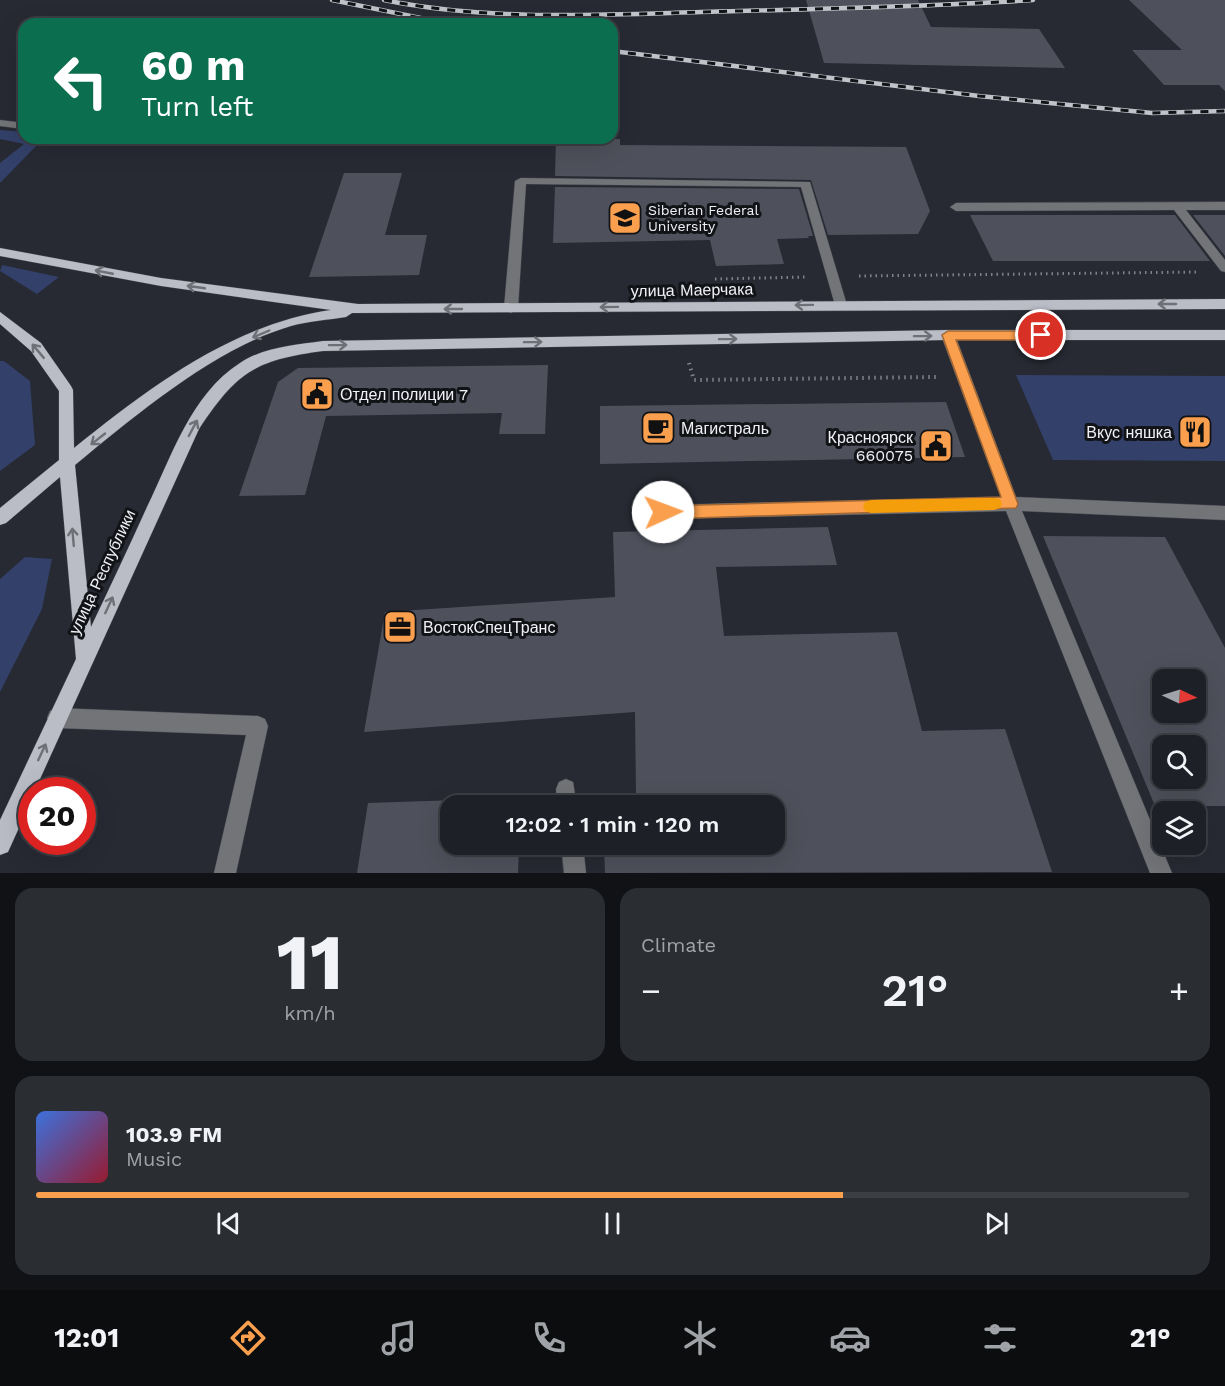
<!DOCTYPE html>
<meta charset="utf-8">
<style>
:root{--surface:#1d2026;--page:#2a2d32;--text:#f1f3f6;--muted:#a0a3a7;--line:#3b3e43;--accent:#fa9f4e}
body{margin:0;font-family:"Work Sans",sans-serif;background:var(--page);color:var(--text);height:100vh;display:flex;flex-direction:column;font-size:22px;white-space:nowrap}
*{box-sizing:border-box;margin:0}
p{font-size:20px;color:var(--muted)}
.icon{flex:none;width:33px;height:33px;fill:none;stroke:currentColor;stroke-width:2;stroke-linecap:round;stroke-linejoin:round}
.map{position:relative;height:873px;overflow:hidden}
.side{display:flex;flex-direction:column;gap:15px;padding:15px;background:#101215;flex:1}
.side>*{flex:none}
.banner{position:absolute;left:18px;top:18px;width:600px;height:126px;border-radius:18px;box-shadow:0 6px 24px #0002,0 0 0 2px var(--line);background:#0b6e4f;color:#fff;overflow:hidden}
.needle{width:39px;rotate:94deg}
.controls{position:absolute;left:1152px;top:669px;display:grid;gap:12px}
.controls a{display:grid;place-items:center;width:54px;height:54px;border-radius:12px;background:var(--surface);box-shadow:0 6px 24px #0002,0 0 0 2px var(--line);font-size:30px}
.speed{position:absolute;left:18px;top:777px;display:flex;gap:12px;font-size:30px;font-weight:700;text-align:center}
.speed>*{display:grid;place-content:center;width:78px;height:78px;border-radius:50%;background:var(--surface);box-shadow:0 6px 24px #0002,0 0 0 2px var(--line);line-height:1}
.speed .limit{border:9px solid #d22;background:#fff;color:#111}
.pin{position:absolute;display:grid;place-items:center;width:51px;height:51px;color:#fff;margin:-26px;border:3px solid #fff;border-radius:50%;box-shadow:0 2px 6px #0007}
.me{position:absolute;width:66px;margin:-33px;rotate:88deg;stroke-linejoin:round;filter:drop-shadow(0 0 4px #0008)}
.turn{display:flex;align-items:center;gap:21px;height:126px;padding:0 24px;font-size:27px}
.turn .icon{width:78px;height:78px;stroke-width:2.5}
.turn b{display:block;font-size:42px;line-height:51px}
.big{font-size:45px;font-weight:600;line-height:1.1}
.side .card{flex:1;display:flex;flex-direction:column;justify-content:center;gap:9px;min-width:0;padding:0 21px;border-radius:18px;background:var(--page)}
.side .dial{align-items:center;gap:0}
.dial b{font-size:78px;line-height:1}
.song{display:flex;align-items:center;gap:18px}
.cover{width:72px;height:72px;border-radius:9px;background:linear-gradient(135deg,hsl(220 70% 55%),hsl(350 70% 35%))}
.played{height:6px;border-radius:3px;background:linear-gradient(90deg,var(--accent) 70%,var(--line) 70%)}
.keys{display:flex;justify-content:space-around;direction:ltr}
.heat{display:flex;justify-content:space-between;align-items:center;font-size:33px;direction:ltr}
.side .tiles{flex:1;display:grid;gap:15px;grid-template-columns:1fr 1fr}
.card:last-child{grid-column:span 2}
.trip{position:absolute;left:440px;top:795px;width:345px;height:60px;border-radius:18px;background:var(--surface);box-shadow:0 6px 24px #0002,0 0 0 2px var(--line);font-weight:600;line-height:60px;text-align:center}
.tab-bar{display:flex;height:96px;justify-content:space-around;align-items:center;background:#0c0d0f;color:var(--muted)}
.tab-bar .icon{width:42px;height:42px}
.tab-bar .active{color:var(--accent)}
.tab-bar b{font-size:27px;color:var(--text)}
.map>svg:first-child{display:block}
</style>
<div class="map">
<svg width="1225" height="873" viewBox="0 0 1225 873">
<rect width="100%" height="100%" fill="#272a33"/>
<path fill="#334069" d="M0 130 24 132V138L42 140 0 183V163L24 144 0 139Z
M2 265 59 277 37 294 0 271Z
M0 361H4L30 381 35 445 0 471Z
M1016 375 1225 376V461L1053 460Z
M25 557 52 559 42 609 0 692V579Z"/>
<path fill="#4e515b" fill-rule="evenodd" d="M806 0H918L931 27 1039 29 1065 68 824 63Z
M1129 0H1225V91L1219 85H1164L1132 50H1182Z
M556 138 620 139V145L906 147 930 211 918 234 828 235 811 180 555 176Z
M344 173H402L385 235H427L419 275 309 277Z
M555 187 799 189 813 236H808L809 238 777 239 784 264 716 266 710 240 553 243Z
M970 215H1175L1210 261H993Z
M1193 215H1225V256Z
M548 365 545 434H499L502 413 326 416 305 495 239 496 278 382 298 368Z
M946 402 965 457 600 464V406Z
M828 527 837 565 716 567 724 636 897 632 922 731 1005 729 1052 872 605 873 604 844H774V806H604L603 796 636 795 635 712 364 732 385 612 615 597 613 532Z
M1043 536 1165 537 1225 648V806H1155ZM1162 680H1196V712H1162ZM1162 746H1196V778H1162Z
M521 798V806H450V844H519L518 873H357L368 803Z"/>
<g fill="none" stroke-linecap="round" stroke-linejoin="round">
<defs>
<path id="minor" d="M0 120 24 123V129L0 126Z
M521 178 810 182 847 305 841 310 835 305 801 187 526 184 518 308 511 313 506 311 504 308 515 181Z
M1225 202V210H1186L1225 260V272L1221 271 1174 210 956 211 950 207 956 203Z
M948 330 955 335 1016 497 1225 506V520L1022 511 1172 873H1150L1006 511 663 519 657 517 655 512 657 507 663 505 1001 497 941 335Z
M57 708 258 716 265 719 268 726 236 873H214L246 735 57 728 50 725 47 718 50 711Z
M566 779 573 782 577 806H557L556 789 559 782Z
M561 844H583L586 873H564Z"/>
<path id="major" d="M0 248 161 278 358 304 1225 299V309L352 313 346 317C328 320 309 321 291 326 215 348 136 415 75 465L91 627C110 587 129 547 147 507 171 458 191 394 240 363 264 347 295 345 323 341L948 330H1225V340H948L323 351C255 360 237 372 199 429L35 790H32V799L8 852 0 855V820L76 659 60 477 6 523 0 525V508L59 460V391L31 351 0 324V312L41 343 71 386 73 390 74 448C150 387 233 324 331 310L161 286 0 256Z"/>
</defs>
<use href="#minor" stroke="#43464e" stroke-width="1"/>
<use href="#major" stroke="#43464e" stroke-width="1"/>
<path stroke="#7f8289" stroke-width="3" stroke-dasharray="1.5 4" stroke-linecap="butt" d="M859 276 1196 272
M715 279 806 277"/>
<path stroke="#7f8289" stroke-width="4" stroke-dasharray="1.5 4.5" stroke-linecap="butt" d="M689 363 694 380 936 377"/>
<use href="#minor" fill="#727478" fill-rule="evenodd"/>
<use href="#major" fill="#babdc6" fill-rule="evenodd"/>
<defs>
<path id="rail" d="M332 0 450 24
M384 0C487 21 597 15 701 12 812 9 923 7 1033 0
M612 51 979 96 1152 113 1225 111"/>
</defs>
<use href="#rail" stroke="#c1c3ca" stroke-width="4.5"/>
<use href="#rail" stroke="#121317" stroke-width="3" stroke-dasharray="8" stroke-linecap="butt"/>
</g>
<defs><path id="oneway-shaft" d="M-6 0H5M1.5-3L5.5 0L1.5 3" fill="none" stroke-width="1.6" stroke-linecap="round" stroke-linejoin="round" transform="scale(1.5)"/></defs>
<g stroke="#6e7077">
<use href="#oneway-shaft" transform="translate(104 272) rotate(-169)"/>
<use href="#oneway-shaft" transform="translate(196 287) rotate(-172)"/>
<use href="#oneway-shaft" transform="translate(1167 304) rotate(180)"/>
<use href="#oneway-shaft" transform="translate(804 305) rotate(179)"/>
<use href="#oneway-shaft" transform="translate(609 307) rotate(179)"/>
<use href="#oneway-shaft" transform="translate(453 309) rotate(180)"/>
<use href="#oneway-shaft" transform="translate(261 334) rotate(157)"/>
<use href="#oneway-shaft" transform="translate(923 336) rotate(-1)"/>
<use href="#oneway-shaft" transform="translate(728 339) rotate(-1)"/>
<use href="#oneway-shaft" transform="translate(533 342) rotate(-1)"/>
<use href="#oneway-shaft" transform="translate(338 345) rotate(-1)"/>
<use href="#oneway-shaft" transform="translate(38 351) rotate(-130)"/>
<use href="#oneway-shaft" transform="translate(193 428) rotate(-62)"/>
<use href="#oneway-shaft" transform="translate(98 439) rotate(142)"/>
<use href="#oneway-shaft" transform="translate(73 537) rotate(-95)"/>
<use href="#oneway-shaft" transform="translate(109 605) rotate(-65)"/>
<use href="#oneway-shaft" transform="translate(42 752) rotate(-65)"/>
</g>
<path fill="#fa9f4e" stroke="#a26733" stroke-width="1.5" d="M948 331H1041L1047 335 1041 340H956L1018 504 1016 508 663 519 658 517 656 512 658 508 663 506 1001 497 942 335Z"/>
<path fill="#f59e0b" d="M994 498 1000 499 1002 504 1000 508 994 510 871 513 865 511 863 507 865 502 871 500Z"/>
<defs>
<symbol id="university-square" viewBox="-11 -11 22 22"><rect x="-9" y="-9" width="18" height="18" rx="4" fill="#fa9f4e" stroke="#121317"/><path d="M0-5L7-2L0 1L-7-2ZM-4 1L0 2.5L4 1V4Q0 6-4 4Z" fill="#111"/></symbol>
<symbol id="civic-square" viewBox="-11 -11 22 22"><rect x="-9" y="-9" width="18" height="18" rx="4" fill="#fa9f4e" stroke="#121317"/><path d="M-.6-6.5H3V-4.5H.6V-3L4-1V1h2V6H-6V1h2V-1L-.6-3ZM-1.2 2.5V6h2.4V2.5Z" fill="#111"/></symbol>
<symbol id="cafe-square" viewBox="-11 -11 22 22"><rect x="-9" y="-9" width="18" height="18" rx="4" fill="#fa9f4e" stroke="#121317"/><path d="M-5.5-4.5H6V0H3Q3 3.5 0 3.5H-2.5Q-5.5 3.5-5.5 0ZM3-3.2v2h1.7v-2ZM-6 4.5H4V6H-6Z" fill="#111"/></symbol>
<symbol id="restaurant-square" viewBox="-11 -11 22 22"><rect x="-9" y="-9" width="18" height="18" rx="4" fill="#fa9f4e" stroke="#121317"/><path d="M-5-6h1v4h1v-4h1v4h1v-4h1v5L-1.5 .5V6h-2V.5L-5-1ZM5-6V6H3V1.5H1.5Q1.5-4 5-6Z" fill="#111"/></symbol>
<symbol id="office-square" viewBox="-11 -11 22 22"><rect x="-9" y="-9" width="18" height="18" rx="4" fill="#fa9f4e" stroke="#121317"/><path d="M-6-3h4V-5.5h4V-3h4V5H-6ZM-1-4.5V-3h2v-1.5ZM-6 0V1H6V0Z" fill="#111"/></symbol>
</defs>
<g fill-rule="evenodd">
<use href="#university-square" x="606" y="199" width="38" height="38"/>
<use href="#civic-square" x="298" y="375" width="38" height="38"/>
<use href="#cafe-square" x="639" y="409" width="38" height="38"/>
<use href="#restaurant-square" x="1176" y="413" width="38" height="38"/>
<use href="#civic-square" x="917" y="427" width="38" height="38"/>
<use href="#office-square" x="381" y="608" width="38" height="38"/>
</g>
<g text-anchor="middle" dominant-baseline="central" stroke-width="6" stroke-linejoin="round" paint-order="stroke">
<g font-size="14" fill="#eff1f7" stroke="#121317" text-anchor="start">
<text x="648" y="210">Siberian Federal<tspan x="648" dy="16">University</tspan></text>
</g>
<g font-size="16" fill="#eff1f7" stroke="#121317">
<text transform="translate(692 290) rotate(-1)">улица Маерчака</text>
<text transform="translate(102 572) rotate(-65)">улица Республики</text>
</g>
<g font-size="16" fill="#eff1f7" stroke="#121317" text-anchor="start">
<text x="340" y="394">Отдел полиции 7</text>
<text x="681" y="428">Магистраль</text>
<text x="1172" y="432" text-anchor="end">Вкус няшка</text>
<text x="913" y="437" text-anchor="end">Красноярск<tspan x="913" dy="18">660075</tspan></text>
<text x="423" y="627">ВостокСпецТранс</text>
</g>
</g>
</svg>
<div class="controls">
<a><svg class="needle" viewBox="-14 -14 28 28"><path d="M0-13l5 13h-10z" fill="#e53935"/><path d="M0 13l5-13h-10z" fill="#a0a3a7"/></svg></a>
<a><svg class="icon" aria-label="search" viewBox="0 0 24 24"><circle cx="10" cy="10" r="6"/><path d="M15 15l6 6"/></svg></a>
<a><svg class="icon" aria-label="layers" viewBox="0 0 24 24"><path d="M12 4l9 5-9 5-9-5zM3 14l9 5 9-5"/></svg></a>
</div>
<div class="speed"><div class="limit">20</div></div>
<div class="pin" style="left:1041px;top:335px;background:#d93025"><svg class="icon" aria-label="arrive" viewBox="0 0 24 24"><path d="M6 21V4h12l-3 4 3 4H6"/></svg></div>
<svg class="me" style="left:663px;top:512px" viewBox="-20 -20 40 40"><circle r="19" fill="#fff"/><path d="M0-13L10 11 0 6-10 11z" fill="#fa9f4e"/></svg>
<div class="trip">12:02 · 1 min · 120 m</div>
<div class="banner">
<div class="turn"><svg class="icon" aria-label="left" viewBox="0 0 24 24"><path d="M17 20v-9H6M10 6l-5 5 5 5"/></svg><div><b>60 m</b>Turn left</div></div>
</div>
</div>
<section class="side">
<div class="tiles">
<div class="card dial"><b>11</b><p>km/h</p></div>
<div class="card"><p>Climate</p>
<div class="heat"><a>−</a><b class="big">21°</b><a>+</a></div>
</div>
<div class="card">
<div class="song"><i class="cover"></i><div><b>103.9 FM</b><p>Music</p></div></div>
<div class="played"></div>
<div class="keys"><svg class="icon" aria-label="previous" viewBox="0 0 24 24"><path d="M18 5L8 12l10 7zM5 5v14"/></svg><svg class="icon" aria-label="pause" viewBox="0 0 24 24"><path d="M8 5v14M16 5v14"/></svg><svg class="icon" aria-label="next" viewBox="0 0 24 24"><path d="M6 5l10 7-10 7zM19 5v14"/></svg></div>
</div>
</div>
</section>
<nav class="tab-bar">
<b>12:01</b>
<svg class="icon active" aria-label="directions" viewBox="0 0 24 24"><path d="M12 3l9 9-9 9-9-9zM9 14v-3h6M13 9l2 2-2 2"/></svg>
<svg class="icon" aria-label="music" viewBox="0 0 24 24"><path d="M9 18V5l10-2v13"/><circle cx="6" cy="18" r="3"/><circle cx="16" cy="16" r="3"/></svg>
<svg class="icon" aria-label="phone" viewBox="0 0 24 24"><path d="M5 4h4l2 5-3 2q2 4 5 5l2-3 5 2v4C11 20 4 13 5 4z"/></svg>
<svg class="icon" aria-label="climate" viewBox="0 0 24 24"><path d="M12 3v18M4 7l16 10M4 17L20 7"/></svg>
<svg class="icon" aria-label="car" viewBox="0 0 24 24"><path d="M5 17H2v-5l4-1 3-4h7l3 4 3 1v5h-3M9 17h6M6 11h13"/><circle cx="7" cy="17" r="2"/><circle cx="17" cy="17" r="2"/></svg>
<svg class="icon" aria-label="filters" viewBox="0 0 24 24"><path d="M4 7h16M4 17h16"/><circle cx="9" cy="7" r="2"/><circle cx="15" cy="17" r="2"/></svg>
<b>21°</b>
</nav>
